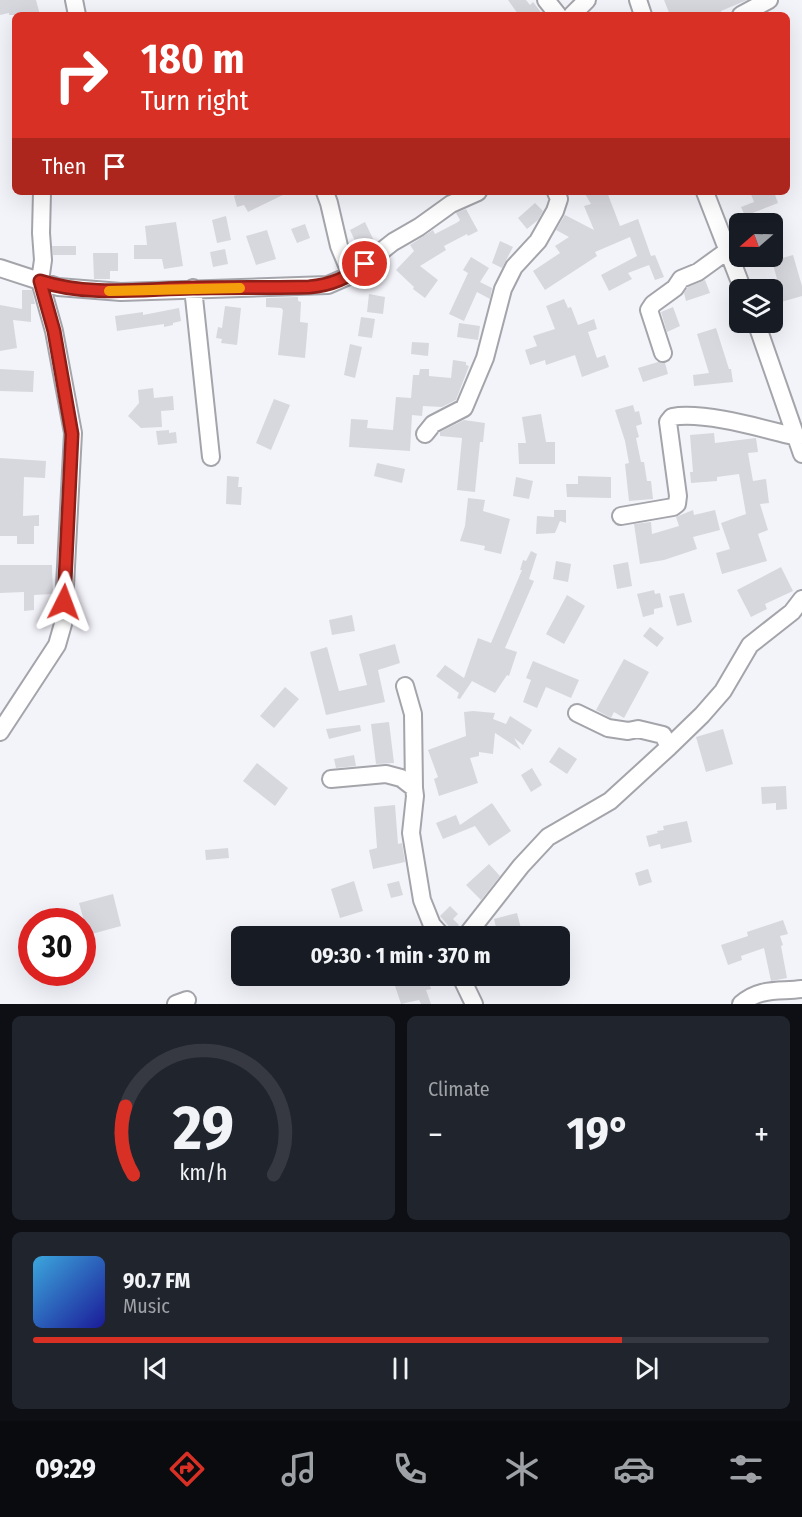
<!DOCTYPE html>
<meta charset="utf-8">
<style>
:root{--surface:#171b24;--page:#20242c;--text:#f1f3f6;--muted:#9ea1a6;--line:#363941;--accent:#d93025}
body{margin:0;font-family:"Fira Sans Condensed",sans-serif;background:var(--page);color:var(--text);height:100vh;display:flex;flex-direction:column;font-size:22px;white-space:nowrap}
*{box-sizing:border-box;margin:0}
p{font-size:20px;color:var(--muted)}
.icon{flex:none;width:33px;height:33px;fill:none;stroke:currentColor;stroke-width:2;stroke-linecap:round;stroke-linejoin:round}
.map{position:relative;height:1004px;overflow:hidden}
.drawer{display:flex;flex-direction:column;gap:12px;padding:12px;background:#0d0f14;flex:1}
.drawer>*{flex:none}
.banner{position:absolute;left:12px;top:12px;width:778px;height:183px;border-radius:9px;box-shadow:0 6px 24px #0002;background:#d93025;color:#fff;overflow:hidden}
.needle{width:39px;rotate:250deg}
.buttons{position:absolute;left:729px;top:213px;display:grid;gap:12px}
.buttons a{display:grid;place-items:center;width:54px;height:54px;border-radius:9px;background:var(--surface);box-shadow:0 6px 24px #0002;font-size:30px}
.speed{position:absolute;left:18px;top:908px;display:flex;gap:12px;font-size:30px;font-weight:700;text-align:center}
.speed>*{display:grid;place-content:center;width:78px;height:78px;border-radius:50%;background:var(--surface);box-shadow:0 6px 24px #0002;line-height:1}
.speed .limit{border:9px solid #d22;background:#fff;color:#111}
.pin{position:absolute;display:grid;place-items:center;width:51px;height:51px;color:#fff;margin:-26px;border:3px solid #fff;border-radius:50%;box-shadow:0 2px 6px #0007}
.me{position:absolute;width:66px;margin:-33px;rotate:3deg;stroke-linejoin:round;filter:drop-shadow(0 0 4px #0008)}
.turn{display:flex;align-items:center;gap:21px;height:126px;padding:0 30px;font-size:27px}
.turn .icon{width:78px;height:78px;stroke-width:2.5}
.turn b{display:block;font-size:42px;line-height:51px}
.then{display:flex;align-items:center;height:57px;padding:0 30px;background:#0003;gap:12px;font-size:22px}
.big{font-size:45px;font-weight:700;line-height:1.1}
.drawer .card{flex:1;display:flex;flex-direction:column;justify-content:center;gap:9px;min-width:0;padding:0 21px;border-radius:9px;background:var(--page)}
.drawer .dial{align-items:center;gap:0}
.dial svg{height:156px;overflow:visible;fill:none;stroke:var(--line);stroke-width:7;stroke-linecap:round;text-anchor:middle}
.dial text{fill:var(--text);stroke:none}
.song{display:flex;align-items:center;gap:18px}
.cover{width:72px;height:72px;border-radius:9px;background:linear-gradient(135deg,hsl(200 70% 55%),hsl(240 70% 35%))}
.played{height:6px;border-radius:3px;background:linear-gradient(90deg,var(--accent) 80%,var(--line) 80%)}
.keys{display:flex;justify-content:space-around;direction:ltr}
.heat{display:flex;justify-content:space-between;align-items:center;font-size:33px;direction:ltr}
.drawer .tiles{flex:1;display:grid;gap:12px;grid-template-columns:1fr 1fr}
.card:last-child{grid-column:span 2}
.trip{position:absolute;left:231px;top:926px;width:339px;height:60px;border-radius:9px;background:var(--surface);box-shadow:0 6px 24px #0002;font-weight:700;line-height:60px;text-align:center}
.tab-bar{display:flex;height:96px;justify-content:space-around;align-items:center;background:#090b0e;color:var(--muted)}
.tab-bar .icon{width:42px;height:42px}
.tab-bar .selected{color:var(--accent)}
.tab-bar b{font-size:27px;color:var(--text)}
.map>svg:first-child{display:block}
</style>
<div class="map">
<svg width="802" height="1004" viewBox="0 0 802 1004">
<rect width="100%" height="100%" fill="#f3f3fa"/>
<path fill="#d7d7de" d="M0 0H36L40 15H9V13L0 15Z
M508 0H526L530 5 533 2 543 15H516L518 14Z
M664 0H747L721 11 722 15H670Z
M241 192H289L248 212 244 205 237 207 234 196Z
M584 192H607L620 226 638 219 651 256 655 255 664 277 655 280 649 265 628 273 632 279 609 291 601 275 637 256 630 237 595 252 597 256 545 290 533 271 560 253 555 246 569 237 556 230 565 215 594 230 584 206 591 204Z
M750 192H774L778 203 745 216 741 207 754 202Z
M535 203 543 211 538 220 527 229 518 218Z
M466 209 478 231 468 236 467 234 444 246 446 250 420 266 438 280 425 298 413 289 414 287 396 270 414 251 410 245 433 230 435 234 458 222 460 220 456 213Z
M226 216 231 240 217 243 212 220Z
M176 222 183 266 164 269 162 259H134V245H147L145 226Z
M365 222 375 243 360 252 350 230Z
M305 224 310 238 297 243 291 229Z
M267 230 276 259 256 265 246 236Z
M500 241 513 247 502 268 492 263Z
M52 246H76V255H53Z
M225 249 228 264 213 267 210 252Z
M93 253H118V271H110V279H94Z
M793 255 802 286V296L781 302 776 287 779 286 772 261Z
M471 257 489 268 480 282 492 288 490 299 477 292 464 321 449 314 468 273 463 270Z
M705 280 710 293 686 301 684 293 688 287Z
M22 290H32L35 304H31V322L13 320 17 348 0 351V305L22 309Z
M369 294 385 297 383 314 367 312Z
M298 297V301L301 302 300 322 308 323 305 358 278 355 283 310 281 308 266 307V298Z
M564 299 568 308 571 307 578 325 594 319 597 329 588 332 597 358 605 355 609 367 582 377 575 355 546 365 545 360 530 365 525 350 537 346 533 336 555 329 546 306Z
M225 306 241 308 237 345 221 343 222 339 216 338 218 327 222 328Z
M673 307 680 326 667 332 661 312Z
M179 308 181 321 173 323V325L164 327V324L117 331 115 316 143 312V315Z
M361 317 375 319 372 338 358 336Z
M459 323 480 326 478 340 457 337Z
M716 328 729 369H731L733 382 694 386 693 375 709 373 697 334Z
M412 342 429 343 428 356 411 354Z
M350 344 362 347 355 378 344 375Z
M453 360 466 362V365L469 366 456 400 442 407 423 406 422 416 412 415 410 451 349 447 351 419 368 420 367 428 393 430 396 397 411 398 413 375H419L420 369H429V376L451 378Z
M658 362 665 363 668 374 643 382 638 368Z
M0 369 34 371 33 392 0 391Z
M153 388 154 398 173 396 174 410 161 411 162 427 141 428 128 416 139 403 138 390Z
M274 399 290 405 271 450 256 443Z
M633 405 635 412 639 411 642 424 636 426 639 437 636 438 641 462H644L647 481H651L653 499 629 501 625 464 629 463 625 441 615 410Z
M541 414 546 442H555V464H519L518 443H526L522 417Z
M464 420 485 423 483 442H480L475 492 457 490 462 438 440 436V432Z
M169 430V433L176 432 177 443 158 445 156 431Z
M714 433 715 443 756 438 758 452 748 453 753 481 766 479 769 503 760 504 768 530 758 534 767 561 722 574 716 553 730 549 721 523 746 514 739 474 717 477V481L691 483 690 472H693L690 435Z
M0 458 46 461 45 478 24 477 23 516 39 515V526H34V544H17V536H0Z
M377 463 405 469 402 483 374 476Z
M227 476 239 477 238 487H242L241 505 226 504Z
M578 476 611 477V498L567 497 566 484H578Z
M516 477 533 481 529 499 513 496Z
M468 498 485 500 483 511 510 519 501 554 484 550 485 546 460 541 465 526Z
M554 510H566V523L560 521 555 533 536 534 537 516 554 517Z
M693 510 694 515 715 510 720 530 693 537 697 549 664 560 640 564 634 524 651 522 652 534 679 526 676 517Z
M531 551 537 554 529 579 534 581 505 648 517 652 509 676 507 675 495 693 472 681 460 699 457 698 459 693 436 676 445 665 464 678 478 638 491 643 522 570H520L523 560 526 561Z
M556 561 571 564 568 582 553 579Z
M628 562 632 586 617 589 613 565Z
M0 565H52L53 594 34 595V610L24 611V592L0 593Z
M781 567 793 591 765 604 767 609 751 617 737 590Z
M654 590 655 594 660 593 663 607 654 609V614L643 617 637 594Z
M684 593 692 622 677 626 669 596Z
M567 595 585 606 564 644 546 634Z
M352 615 355 631 332 635 329 620Z
M650 627 664 638 657 647 643 636Z
M395 644 400 663 378 670 385 702 326 715 310 652 327 647 339 691 367 685 359 654Z
M624 659 649 672 624 718 614 712 611 718 596 710Z
M533 661 579 680 571 698 546 687 537 708 523 702 531 680 526 678Z
M285 687 299 699 274 728 260 716Z
M473 711 495 713 493 719 506 724 510 716 532 730 523 745 514 738 521 750 495 733 493 754 479 752V756L470 758 478 783 439 796 434 779 438 777 428 750 466 736 464 712Z
M389 722 394 763 376 764 371 724Z
M360 725 361 731 329 739 326 729Z
M723 729 733 764 706 772 696 737Z
M559 747 577 759 567 774 549 762Z
M354 755 356 766 336 768 334 759Z
M257 763 288 788 275 806 243 781Z
M532 768 542 785 531 792 521 775Z
M786 786 787 809 776 810V803L762 804 761 787Z
M492 803 511 831 489 846 475 826 443 839 436 823 456 815 460 825Z
M395 805 398 844 402 843 405 862 373 869 369 850 377 848 374 807Z
M687 821 692 842 661 849 660 844 649 847 646 836 658 833 657 831 664 830 663 826Z
M228 848 229 858 206 860 205 850Z
M489 864 500 876 481 900 466 885Z
M648 869 652 882 639 886 635 873Z
M354 881 363 911 340 918 331 889Z
M399 881 403 895 391 898 387 884Z
M113 894 121 926 88 935 79 903Z
M450 906 458 914 453 919 459 925 453 931 440 916Z
M517 913 523 936H498L494 919Z
M783 920 788 934 780 936 783 945 781 946 787 978 771 981 764 948 741 956 742 960 728 965 721 945 748 936 747 932Z
M368 975H426L431 989 426 990 431 1004H421L419 1000 401 1004 392 977 372 986Z"/>
<g fill="none" stroke-linecap="round" stroke-linejoin="round">
<defs>
<path id="minor" d="M74 0 77 15
M546 0 558 15
M638 0 643 15
M572 15 587 0
M741 15 769 0
M325 192 329 203 339 246 351 275
M705 192 743 290
M0 268 58 287 121 292 328 285 351 275 393 242 419 227 451 204 478 192
M193 288 211 457
M756 322 802 454
M663 353 649 310 653 304 675 288 681 279 698 272 727 251
M425 434 433 424 464 408 485 358 503 289 514 267 538 241 555 211 559 199 556 192
M621 516 673 507 677 504 678 496 668 422 672 417C704 411 764 429 797 437
M405 686 413 714 414 788
M577 713 608 728 628 731 638 729 663 735 669 747
M0 732 57 645 63 624 73 433 54 331 40 281 43 260 41 233 42 192
M331 779 386 774 401 778 414 788 415 796 411 833 422 900 432 925 442 936
M466 936 521 866 548 837 610 801 669 747 702 715 723 691 750 645 792 612 802 599
M460 975 474 1004
M176 1004 187 1000
M741 1004C760 987 780 992 802 989"/>
</defs>
<use href="#minor" stroke="#a4a4ab" stroke-width="20"/>
<use href="#minor" stroke="#fff" stroke-width="16"/>
</g>
<g fill="none" stroke-linecap="round" stroke-linejoin="round">
<defs>
<path id="route" d="M64 602 72 434 54 331 40 281C89 297 142 289 193 288 232 287 270 288 309 287 332 285 347 278 365 264"/>
</defs>
<use href="#route" stroke="#8d1f18" stroke-width="15"/>
<use href="#route" stroke="#d93025" stroke-width="10"/>
<path stroke="#f59e0b" stroke-width="10" d="M109 291 240 288"/>
</g>
</svg>
<div class="buttons">
<a><svg class="needle" viewBox="-14 -14 28 28"><path d="M0-13l5 13h-10z" fill="#e53935"/><path d="M0 13l5-13h-10z" fill="#9ea1a6"/></svg></a>
<a><svg class="icon" aria-label="layers" viewBox="0 0 24 24"><path d="M12 4l9 5-9 5-9-5zM3 14l9 5 9-5"/></svg></a>
</div>
<div class="speed"><div class="limit">30</div></div>
<div class="pin" style="left:365px;top:264px;background:#d93025"><svg class="icon" aria-label="arrive" viewBox="0 0 24 24"><path d="M6 21V4h12l-3 4 3 4H6"/></svg></div>
<svg class="me" style="left:64px;top:602px" viewBox="-20 -20 40 40"><path d="M0-17L14 15 0 8-14 15z" fill="#d93025" stroke="#fff" stroke-width="4"/></svg>
<div class="trip">09:30 · 1 min · 370 m</div>
<div class="banner">
<div class="turn"><svg class="icon" aria-label="right" viewBox="0 0 24 24"><path d="M7 20v-9h11M14 6l5 5-5 5"/></svg><div><b>180 m</b>Turn right</div></div>
<div class="then">Then<svg class="icon" aria-label="arrive" viewBox="0 0 24 24"><path d="M6 21V4h12l-3 4 3 4H6"/></svg></div>
</div>
</div>
<section class="drawer">
<div class="tiles">
<div class="card dial"><svg viewBox="0 0 100 80">
<path d="M14 69A42 42 0 1 1 86 69"/>
<path d="M14 69A42 42 0 0 1 10 34" stroke="#d93025"/>
<text x="50" y="56" font-size="32" font-weight="700">29</text>
<text x="50" y="72" font-size="11">km/h</text>
</svg></div>
<div class="card"><p>Climate</p>
<div class="heat"><a>−</a><b class="big">19°</b><a>+</a></div>
</div>
<div class="card">
<div class="song"><i class="cover"></i><div><b>90.7 FM</b><p>Music</p></div></div>
<div class="played"></div>
<div class="keys"><svg class="icon" aria-label="previous" viewBox="0 0 24 24"><path d="M18 5L8 12l10 7zM5 5v14"/></svg><svg class="icon" aria-label="pause" viewBox="0 0 24 24"><path d="M8 5v14M16 5v14"/></svg><svg class="icon" aria-label="next" viewBox="0 0 24 24"><path d="M6 5l10 7-10 7zM19 5v14"/></svg></div>
</div>
</div>
</section>
<nav class="tab-bar">
<b>09:29</b>
<svg class="icon selected" aria-label="directions" viewBox="0 0 24 24"><path d="M12 3l9 9-9 9-9-9zM9 14v-3h6M13 9l2 2-2 2"/></svg>
<svg class="icon" aria-label="music" viewBox="0 0 24 24"><path d="M9 18V5l10-2v13"/><circle cx="6" cy="18" r="3"/><circle cx="16" cy="16" r="3"/></svg>
<svg class="icon" aria-label="phone" viewBox="0 0 24 24"><path d="M5 4h4l2 5-3 2q2 4 5 5l2-3 5 2v4C11 20 4 13 5 4z"/></svg>
<svg class="icon" aria-label="climate" viewBox="0 0 24 24"><path d="M12 3v18M4 7l16 10M4 17L20 7"/></svg>
<svg class="icon" aria-label="car" viewBox="0 0 24 24"><path d="M5 17H2v-5l4-1 3-4h7l3 4 3 1v5h-3M9 17h6M6 11h13"/><circle cx="7" cy="17" r="2"/><circle cx="17" cy="17" r="2"/></svg>
<svg class="icon" aria-label="filters" viewBox="0 0 24 24"><path d="M4 7h16M4 17h16"/><circle cx="9" cy="7" r="2"/><circle cx="15" cy="17" r="2"/></svg>
</nav>
